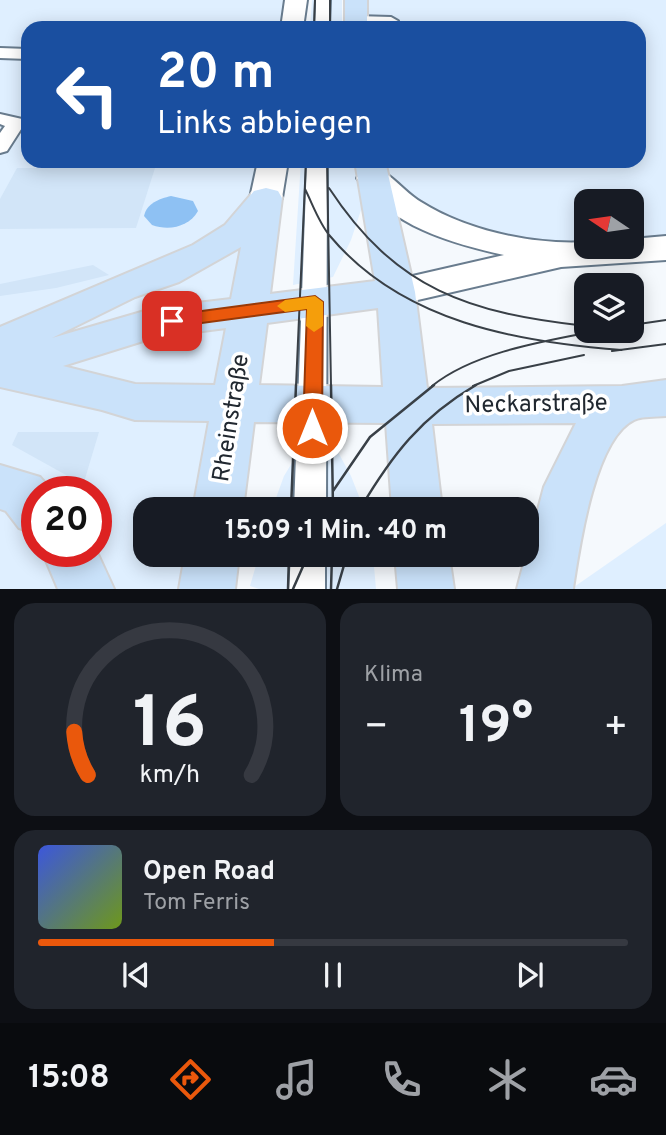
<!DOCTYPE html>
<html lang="de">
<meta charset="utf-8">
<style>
:root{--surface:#171b24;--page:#20242c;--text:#f1f3f6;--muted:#9ea1a6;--line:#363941;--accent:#ea580c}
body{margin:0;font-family:Overpass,sans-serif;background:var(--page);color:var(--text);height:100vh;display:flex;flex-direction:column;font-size:26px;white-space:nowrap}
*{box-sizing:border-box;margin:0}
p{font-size:23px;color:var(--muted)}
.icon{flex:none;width:38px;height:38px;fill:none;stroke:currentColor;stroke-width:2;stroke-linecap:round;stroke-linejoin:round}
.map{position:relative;height:589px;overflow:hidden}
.sheet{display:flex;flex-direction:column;gap:14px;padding:14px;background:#0d0f14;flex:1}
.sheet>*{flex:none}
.guide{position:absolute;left:21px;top:21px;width:625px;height:147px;border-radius:21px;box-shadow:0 4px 18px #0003;background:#1a4fa0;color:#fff;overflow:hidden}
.needle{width:46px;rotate:283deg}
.buttons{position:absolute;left:574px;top:189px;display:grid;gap:14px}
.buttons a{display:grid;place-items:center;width:70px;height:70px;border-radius:14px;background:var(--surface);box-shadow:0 4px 18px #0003;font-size:35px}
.speed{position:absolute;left:21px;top:476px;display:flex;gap:14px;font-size:35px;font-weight:700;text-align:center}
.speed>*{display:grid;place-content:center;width:91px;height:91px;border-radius:50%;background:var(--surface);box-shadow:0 4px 18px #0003;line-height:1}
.speed .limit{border:10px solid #d22;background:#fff;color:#111}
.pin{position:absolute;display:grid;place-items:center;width:60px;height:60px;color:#fff;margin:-30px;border-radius:14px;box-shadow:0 4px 10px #0006}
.me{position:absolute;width:77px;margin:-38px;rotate:0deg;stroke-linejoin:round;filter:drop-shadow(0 0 5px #0008)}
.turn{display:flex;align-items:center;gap:24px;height:147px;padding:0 21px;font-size:32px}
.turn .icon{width:91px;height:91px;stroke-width:2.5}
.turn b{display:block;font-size:49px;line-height:60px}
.big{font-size:52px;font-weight:700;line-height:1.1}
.sheet .tile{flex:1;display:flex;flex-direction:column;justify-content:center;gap:10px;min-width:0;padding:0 24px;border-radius:21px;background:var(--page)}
.sheet .dial{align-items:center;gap:0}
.dial svg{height:182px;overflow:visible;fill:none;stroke:var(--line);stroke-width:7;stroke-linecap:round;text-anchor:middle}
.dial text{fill:var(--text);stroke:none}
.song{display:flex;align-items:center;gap:21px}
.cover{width:84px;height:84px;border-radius:10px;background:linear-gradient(135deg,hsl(230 70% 55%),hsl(80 70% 35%))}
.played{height:7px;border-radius:4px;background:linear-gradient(90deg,var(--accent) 40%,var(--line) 40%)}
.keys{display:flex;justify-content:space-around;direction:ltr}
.heat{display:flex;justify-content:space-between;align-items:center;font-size:38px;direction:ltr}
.sheet .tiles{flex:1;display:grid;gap:14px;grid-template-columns:1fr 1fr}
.tile:last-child{grid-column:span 2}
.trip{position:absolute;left:133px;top:497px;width:406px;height:70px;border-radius:21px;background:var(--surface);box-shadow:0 4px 18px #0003;font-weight:700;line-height:70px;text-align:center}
.tab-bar{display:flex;height:112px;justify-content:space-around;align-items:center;background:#090b0e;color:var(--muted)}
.tab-bar .icon{width:49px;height:49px}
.tab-bar .on{color:var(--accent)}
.tab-bar b{font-size:32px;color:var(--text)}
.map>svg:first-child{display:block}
</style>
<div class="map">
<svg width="666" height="589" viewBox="0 0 666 589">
<rect width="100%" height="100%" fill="#f5f9fd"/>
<path fill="#dfefff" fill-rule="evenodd" d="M0 0H290L286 28H28V161H267L206 509H145V555H198L192 589H0ZM37 492H96V551H37Z
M312 0H342V28H310Z
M356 0H666V248L561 255 448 228 370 161H639V28H356ZM586 201H632V247H586Z
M301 161H356L364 201 351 240 333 277 293 285Z
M317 439 338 452 351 476 364 509H272L284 476 301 448Z
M666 523V589H574V587Z
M259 555H373L376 589H259L250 586Z"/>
<path fill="#d2e5f8" d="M17 168H155L136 228 0 229V199Z
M93 265 109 275 56 288 0 296V284Z
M18 432H99L81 492 66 475 12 445Z"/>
<path fill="#8ec1f3" d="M171 196 193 201 198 211C189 227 169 231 152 225L144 216C147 203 159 199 171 196Z"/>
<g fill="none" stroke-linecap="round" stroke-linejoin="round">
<defs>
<path id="service" d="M316 0H330L329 28H315Z
M356 16 391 17 398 21 391 25 351 23 349 20Z
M0 48 28 49V59L0 58Z
M0 114 22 119 25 123 7 151 0 153V133L5 126 0 124Z
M307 161H327L326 509H294Z
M291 555H325V589H289Z"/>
<path id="minor" d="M285 0H307L303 28H281Z
M258 161H288L282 198 278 205 266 208 254 205 250 198Z"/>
<path id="secondary" d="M373 168C392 173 404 192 421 202 467 231 533 245 586 242V247H632V239L666 236V260L561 267 396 305 382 301 377 292 382 283 504 255C450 243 391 226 357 178L362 171Z"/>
<path id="primary" d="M345 0H367V28H345Z
M355 161H385L415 292 427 388 622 386 666 380V416C657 417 642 416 634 420 594 439 579 550 573 589H517L544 487 576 423 432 424 442 509H392L386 423 254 422 243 509H193L209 421 135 420 102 410 0 387V327L193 245 225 225 254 191 266 188 278 191 282 198 270 294 375 281ZM241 247 231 299 155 308 52 338 135 297 179 282ZM378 308 383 387 259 385 267 323ZM226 328 215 385 135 384 63 366 156 337Z
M0 465 40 477 53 492H37V534L19 528 6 511 0 509Z
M96 550 114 589H58L42 551Z
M185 555H239L235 589H179Z
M395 555H449L454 589H398Z"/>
</defs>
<use href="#service" stroke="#697c8e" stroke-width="4"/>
<use href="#minor" stroke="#697c8e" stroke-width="4"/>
<use href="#secondary" stroke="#697c8e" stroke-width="4"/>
<use href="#primary" stroke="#d3d4d6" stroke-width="4"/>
<use href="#service" fill="#fff" fill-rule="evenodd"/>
<use href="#minor" fill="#fff" fill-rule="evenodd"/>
<use href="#secondary" fill="#fff" fill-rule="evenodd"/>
<use href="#primary" fill="#cae2fa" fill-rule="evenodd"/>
<path stroke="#394047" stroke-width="2" d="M330 0V28
M314 28 315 0
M327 161 331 386
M329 188C396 290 469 313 586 326
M305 189C313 205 319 223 330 236 402 322 517 342 622 350
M632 325 666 320
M612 351 666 344
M296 386 306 161
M432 386C474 352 545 341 597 331
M473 386 509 371 584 355"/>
<path stroke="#394047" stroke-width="2.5" d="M331 385 333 509
M333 491 370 437 434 385
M291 509 296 385
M360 509C392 455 421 417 476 385
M288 589 289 555
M293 589 308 555
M331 589 332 555
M337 589 347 555"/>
</g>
<path fill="#ea580c" stroke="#983908" stroke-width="2" d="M315 296 323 302 322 428 319 434 312 436 306 434 303 428 307 309 172 327 163 321 172 315Z"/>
<path fill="#f59e0b" d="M315 296 323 302V326L314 332 306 326 307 309 285 312 277 306 285 300Z"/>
<g text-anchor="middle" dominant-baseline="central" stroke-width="7" stroke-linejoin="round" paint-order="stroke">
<g font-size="24" fill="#212830" stroke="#fff">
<text transform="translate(536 405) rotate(-1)">Neckarstraße</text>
<text transform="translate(232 418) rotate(-81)">Rheinstraße</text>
</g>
</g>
</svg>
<div class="buttons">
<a><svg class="needle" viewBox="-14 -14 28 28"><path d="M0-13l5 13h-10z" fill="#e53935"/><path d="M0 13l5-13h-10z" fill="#9ea1a6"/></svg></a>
<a><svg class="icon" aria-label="layers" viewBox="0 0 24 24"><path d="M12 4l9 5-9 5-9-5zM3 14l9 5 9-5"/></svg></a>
</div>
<div class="speed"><div class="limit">20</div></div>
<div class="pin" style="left:172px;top:321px;background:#d93025"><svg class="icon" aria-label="arrive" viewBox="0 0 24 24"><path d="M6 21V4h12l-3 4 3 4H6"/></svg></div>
<svg class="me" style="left:312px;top:428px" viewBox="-20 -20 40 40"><circle r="17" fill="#ea580c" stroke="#fff" stroke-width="3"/><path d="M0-11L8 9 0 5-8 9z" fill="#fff"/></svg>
<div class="trip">15:09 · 1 Min. · 40 m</div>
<div class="guide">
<div class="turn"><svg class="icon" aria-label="left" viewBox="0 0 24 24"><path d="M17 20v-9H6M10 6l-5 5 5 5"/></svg><div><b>20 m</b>Links abbiegen</div></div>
</div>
</div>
<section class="sheet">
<div class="tiles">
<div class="tile dial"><svg viewBox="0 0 100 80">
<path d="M14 69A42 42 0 1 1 86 69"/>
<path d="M14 69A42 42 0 0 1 8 50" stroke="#ea580c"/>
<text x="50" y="56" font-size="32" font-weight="700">16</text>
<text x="50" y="72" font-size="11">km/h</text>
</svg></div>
<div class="tile"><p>Klima</p>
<div class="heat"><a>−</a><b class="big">19°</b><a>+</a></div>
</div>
<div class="tile">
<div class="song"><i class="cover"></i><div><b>Open Road</b><p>Tom Ferris</p></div></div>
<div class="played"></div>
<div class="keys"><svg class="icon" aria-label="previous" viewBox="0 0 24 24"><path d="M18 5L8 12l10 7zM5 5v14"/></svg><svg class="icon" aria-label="pause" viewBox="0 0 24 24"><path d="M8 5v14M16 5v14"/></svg><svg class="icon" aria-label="next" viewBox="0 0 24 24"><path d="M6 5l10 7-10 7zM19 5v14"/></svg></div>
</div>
</div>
</section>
<nav class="tab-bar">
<b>15:08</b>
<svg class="icon on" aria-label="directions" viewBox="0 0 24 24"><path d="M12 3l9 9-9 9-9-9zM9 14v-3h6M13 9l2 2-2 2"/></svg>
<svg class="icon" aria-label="music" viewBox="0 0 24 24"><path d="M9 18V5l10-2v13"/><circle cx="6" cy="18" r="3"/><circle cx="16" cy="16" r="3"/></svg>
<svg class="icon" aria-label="phone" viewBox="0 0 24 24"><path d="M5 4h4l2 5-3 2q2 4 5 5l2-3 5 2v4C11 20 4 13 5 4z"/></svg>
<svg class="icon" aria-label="climate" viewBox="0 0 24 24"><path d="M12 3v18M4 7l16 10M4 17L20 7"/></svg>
<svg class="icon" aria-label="car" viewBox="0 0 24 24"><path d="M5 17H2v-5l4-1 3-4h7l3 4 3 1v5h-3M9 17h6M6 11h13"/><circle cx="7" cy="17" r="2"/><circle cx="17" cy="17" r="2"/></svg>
</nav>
